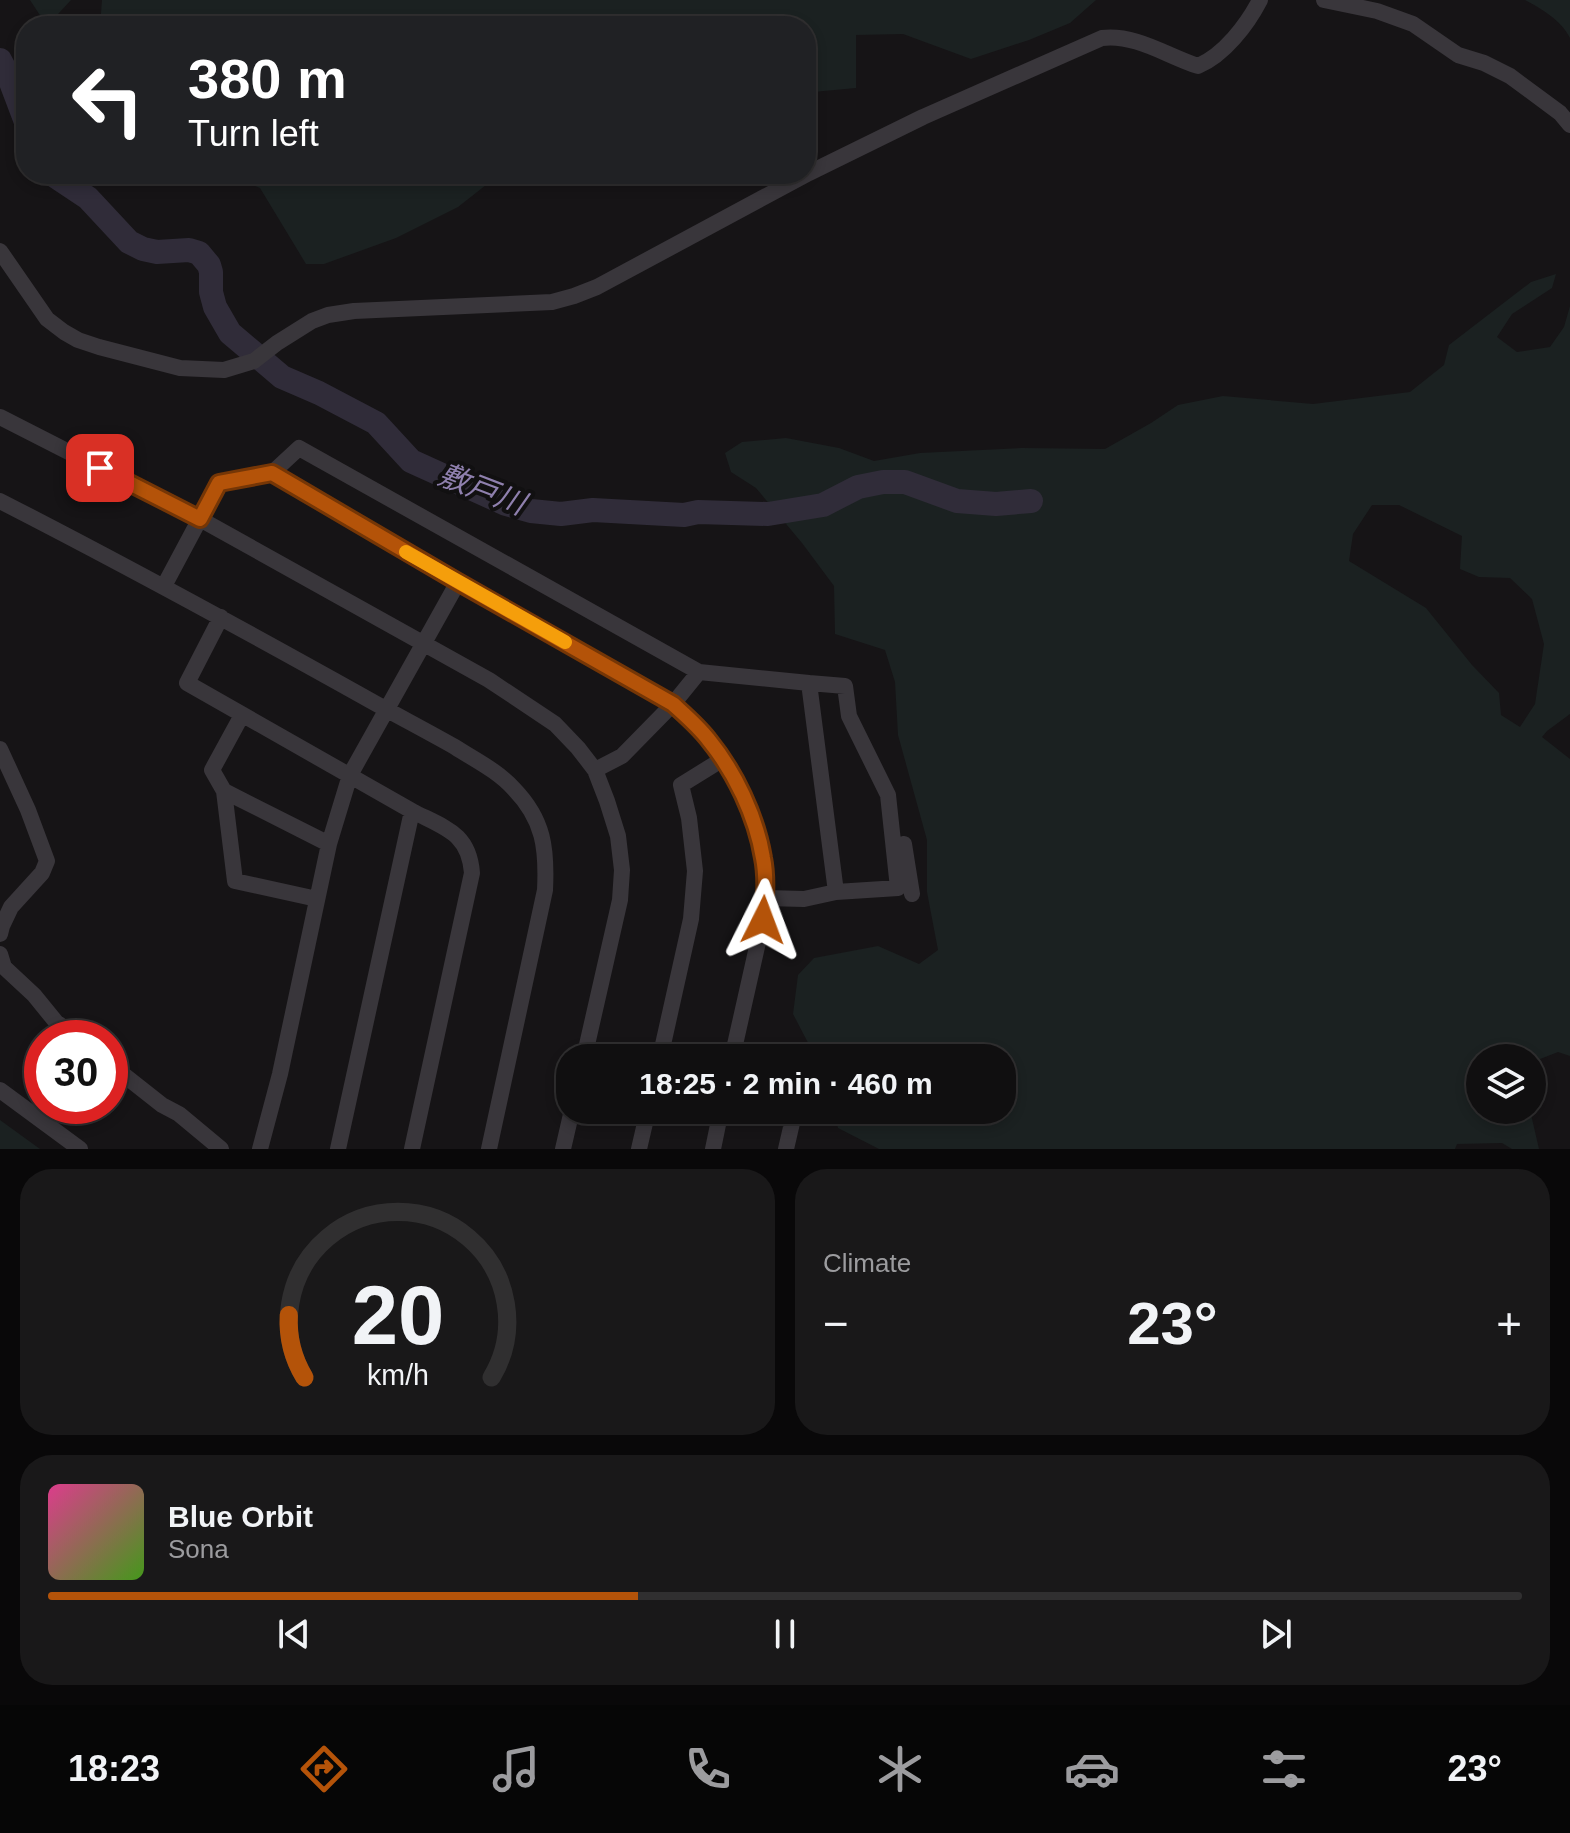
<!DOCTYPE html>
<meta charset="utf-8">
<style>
:root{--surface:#100f10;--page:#191819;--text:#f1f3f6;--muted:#9c9c9f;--line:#302f30;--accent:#b45309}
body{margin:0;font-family:Arial,"Noto Sans JP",sans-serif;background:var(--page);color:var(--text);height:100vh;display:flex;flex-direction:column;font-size:30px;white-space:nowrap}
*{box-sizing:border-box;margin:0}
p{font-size:26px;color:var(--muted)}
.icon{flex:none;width:44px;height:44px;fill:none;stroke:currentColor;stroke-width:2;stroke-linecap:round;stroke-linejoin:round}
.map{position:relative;height:1149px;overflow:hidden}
.side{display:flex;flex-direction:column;gap:20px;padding:20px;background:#090809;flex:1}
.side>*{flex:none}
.banner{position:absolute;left:16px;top:16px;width:800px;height:168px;border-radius:32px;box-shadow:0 4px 12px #0003,0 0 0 2px var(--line);background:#202124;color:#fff;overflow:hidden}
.fabs{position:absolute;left:1466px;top:1044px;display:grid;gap:16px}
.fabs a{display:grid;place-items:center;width:80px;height:80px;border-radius:50%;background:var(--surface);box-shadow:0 4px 12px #0003,0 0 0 2px var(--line);font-size:40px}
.speed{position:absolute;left:24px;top:1020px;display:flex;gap:16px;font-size:40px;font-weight:700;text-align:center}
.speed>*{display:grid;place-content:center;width:104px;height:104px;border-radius:50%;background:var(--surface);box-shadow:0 4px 12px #0003,0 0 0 2px var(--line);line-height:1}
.speed .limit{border:12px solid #d22;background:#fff;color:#111}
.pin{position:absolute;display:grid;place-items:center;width:68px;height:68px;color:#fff;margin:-34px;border-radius:16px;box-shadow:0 4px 12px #0006}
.me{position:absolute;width:88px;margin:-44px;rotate:3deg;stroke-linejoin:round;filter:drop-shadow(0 0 6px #0008)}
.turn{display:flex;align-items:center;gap:28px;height:168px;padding:0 40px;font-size:36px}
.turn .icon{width:104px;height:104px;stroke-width:2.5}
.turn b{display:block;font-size:56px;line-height:68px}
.big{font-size:60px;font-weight:600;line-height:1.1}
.side .card{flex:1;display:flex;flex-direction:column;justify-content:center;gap:12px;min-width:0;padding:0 28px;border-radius:32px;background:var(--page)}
.side .dial{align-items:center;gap:0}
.dial svg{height:208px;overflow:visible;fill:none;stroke:var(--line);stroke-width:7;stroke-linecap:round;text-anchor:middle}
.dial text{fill:var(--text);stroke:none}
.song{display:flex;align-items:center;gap:24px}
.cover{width:96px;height:96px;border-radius:12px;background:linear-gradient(135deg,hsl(330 70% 55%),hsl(100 70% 35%))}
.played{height:8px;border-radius:4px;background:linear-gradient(90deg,var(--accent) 40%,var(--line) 40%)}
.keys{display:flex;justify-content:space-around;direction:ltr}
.heat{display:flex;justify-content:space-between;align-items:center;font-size:44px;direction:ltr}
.side .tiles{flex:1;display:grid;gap:20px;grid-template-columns:1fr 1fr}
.card:last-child{grid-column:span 2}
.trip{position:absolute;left:556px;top:1044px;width:460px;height:80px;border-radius:32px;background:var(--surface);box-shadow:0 4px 12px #0003,0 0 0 2px var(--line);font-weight:600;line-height:80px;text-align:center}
.menu{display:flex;height:128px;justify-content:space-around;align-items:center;background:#060606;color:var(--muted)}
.menu .icon{width:56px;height:56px}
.menu .selected{color:var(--accent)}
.menu b{font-size:36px;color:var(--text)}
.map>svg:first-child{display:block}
</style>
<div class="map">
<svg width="1570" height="1149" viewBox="0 0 1570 1149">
<rect width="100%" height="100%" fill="#161416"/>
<path fill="#1b2121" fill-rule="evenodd" d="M30 0H71L47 26Z
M102 0H1096L1070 23 1029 40 971 59 903 34 856 35V88L813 92 806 89V26H100Z
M1525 0H1570V38C1561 20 1542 9 1525 0Z
M228 174H500L458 207 396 238 324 264H306L260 188Z
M1556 274 1552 288 1512 314 1497 337 1517 352 1550 347 1564 327 1570 306V714L1547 731 1542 737 1570 759V1056L1558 1052 1535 1061 1532 1089V1058H1480V1110H1530L1539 1149H1512L1502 1143 1457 1144 1455 1149H879L838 1128 833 1110H1002V1058H816L793 1014 798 975 814 958 878 946 919 964 938 950 927 892V840L898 735 895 682 885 650 835 634 834 586 802 543 756 488 731 472 725 453 742 442 786 438 839 448 874 461 920 453 1022 448 1105 449 1151 423 1178 405 1223 396 1313 404 1410 392 1444 365 1449 345 1531 282ZM1372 505H1399L1462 536 1460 569 1479 577 1510 578 1532 599 1544 644 1535 704 1520 727 1501 715 1499 693 1472 665 1426 608 1349 561 1353 534Z
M0 1120 40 1149H0Z"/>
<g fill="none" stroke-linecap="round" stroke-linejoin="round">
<path stroke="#302c39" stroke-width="24" d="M0 60 9 77 26 122
M52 174 88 198 129 242 143 249 157 252 189 250 199 253 209 265 211 272V292L215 307 230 333 282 377 319 393 376 423 411 461 506 504 531 511 561 514 593 510 684 515 698 512 768 514 823 505 858 487 883 482H905L957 501 996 504 1031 501"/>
<path stroke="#39363b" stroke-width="16" d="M1324 0 1377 11 1413 24 1458 55 1484 63 1510 76 1560 113 1570 125
M0 251 47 319 64 332 78 340 99 347 180 368 224 370 254 361 277 343 312 321 328 315 354 311 552 302 574 296 597 287 809 173 923 117 1102 38C1136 34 1167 56 1198 66 1224 55 1247 25 1260 0
M0 417 200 519 489 680 555 724 578 748 595 770 607 801 618 836 622 870 620 900 584 1058
M272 473 458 582 673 704C736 761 773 833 763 920L732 1058
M0 501C123 564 244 630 364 697 394 714 425 730 455 747 475 760 498 771 514 789 544 820 547 849 545 890L489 1149
M164 586 219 483 272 473 299 448 699 672
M221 617 187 683 412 811 338 1149
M809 683 845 686 849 716 888 795 898 888 836 892
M242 715 212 770 224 791 235 881 317 899
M0 749 28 810 47 861 42 873 11 907 2 926 0 934
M595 770 622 756 673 704 699 672 809 683 836 892 804 899 765 898
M224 791 329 844
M904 844 912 894
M0 954 4 967 34 995 56 1022 78 1038
M660 1058 691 919 695 871 689 818 681 785 723 759
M110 1064 162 1105 179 1114 221 1149
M0 1090 80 1149
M774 1110 792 1123 786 1149
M260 1149 280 1074 329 844 350 775 458 582
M412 1149 472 873C469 833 445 828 412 811
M563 1149 572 1110
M639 1149 648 1110
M713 1149 721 1110"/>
</g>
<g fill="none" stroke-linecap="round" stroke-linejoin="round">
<defs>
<path id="route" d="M100 468 200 519 219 483 272 473 458 582 673 704C685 715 698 726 708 739 735 772 756 816 763 858 767 878 765 900 763 920"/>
</defs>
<use href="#route" stroke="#753606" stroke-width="20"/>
<use href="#route" stroke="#b45309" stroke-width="14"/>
<path stroke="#f59e0b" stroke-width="14" d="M406 552 565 642"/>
</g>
<g text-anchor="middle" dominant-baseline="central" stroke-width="8" stroke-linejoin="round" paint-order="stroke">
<g font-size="30" font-style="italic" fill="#8f80ae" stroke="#111011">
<text transform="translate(482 489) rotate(21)">敷戸川</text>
</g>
</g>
</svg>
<div class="fabs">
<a><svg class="icon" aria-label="layers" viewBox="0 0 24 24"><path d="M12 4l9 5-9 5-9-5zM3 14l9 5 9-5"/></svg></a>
</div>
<div class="speed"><div class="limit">30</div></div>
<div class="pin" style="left:100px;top:468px;background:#d93025"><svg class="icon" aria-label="arrive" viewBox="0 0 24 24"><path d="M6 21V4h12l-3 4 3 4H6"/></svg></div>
<svg class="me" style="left:763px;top:920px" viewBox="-20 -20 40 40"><path d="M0-17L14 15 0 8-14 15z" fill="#b45309" stroke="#fff" stroke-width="4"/></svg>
<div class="trip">18:25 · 2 min · 460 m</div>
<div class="banner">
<div class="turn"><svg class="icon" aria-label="left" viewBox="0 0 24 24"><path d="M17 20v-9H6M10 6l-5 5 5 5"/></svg><div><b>380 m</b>Turn left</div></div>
</div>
</div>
<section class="side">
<div class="tiles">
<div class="card dial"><svg viewBox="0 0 100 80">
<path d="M14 69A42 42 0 1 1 86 69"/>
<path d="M14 69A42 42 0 0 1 8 45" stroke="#b45309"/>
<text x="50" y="56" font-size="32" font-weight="700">20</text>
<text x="50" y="72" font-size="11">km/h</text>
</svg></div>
<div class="card"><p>Climate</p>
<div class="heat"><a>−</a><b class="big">23°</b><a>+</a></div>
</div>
<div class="card">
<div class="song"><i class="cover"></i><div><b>Blue Orbit</b><p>Sona</p></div></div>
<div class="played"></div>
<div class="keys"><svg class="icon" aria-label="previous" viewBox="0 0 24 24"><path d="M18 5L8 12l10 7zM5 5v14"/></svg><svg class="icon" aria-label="pause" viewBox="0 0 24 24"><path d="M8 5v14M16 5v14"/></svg><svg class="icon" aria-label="next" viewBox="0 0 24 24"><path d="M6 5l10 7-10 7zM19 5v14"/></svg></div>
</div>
</div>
</section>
<nav class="menu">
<b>18:23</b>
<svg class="icon selected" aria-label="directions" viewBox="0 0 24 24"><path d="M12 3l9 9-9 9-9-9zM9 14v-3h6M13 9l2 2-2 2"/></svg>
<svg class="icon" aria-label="music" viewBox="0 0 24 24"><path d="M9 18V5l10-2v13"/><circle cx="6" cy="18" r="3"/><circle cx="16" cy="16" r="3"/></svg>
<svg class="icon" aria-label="phone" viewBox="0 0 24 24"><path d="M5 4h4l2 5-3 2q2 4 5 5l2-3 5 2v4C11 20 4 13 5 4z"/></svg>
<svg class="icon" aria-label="climate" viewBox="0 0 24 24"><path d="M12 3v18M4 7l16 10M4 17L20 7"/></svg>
<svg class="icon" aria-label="car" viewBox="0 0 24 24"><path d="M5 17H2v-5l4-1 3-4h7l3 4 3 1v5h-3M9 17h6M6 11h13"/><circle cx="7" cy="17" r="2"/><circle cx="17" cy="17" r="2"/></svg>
<svg class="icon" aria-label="filters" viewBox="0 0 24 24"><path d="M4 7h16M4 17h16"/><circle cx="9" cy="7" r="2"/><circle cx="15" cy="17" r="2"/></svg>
<b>23°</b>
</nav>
